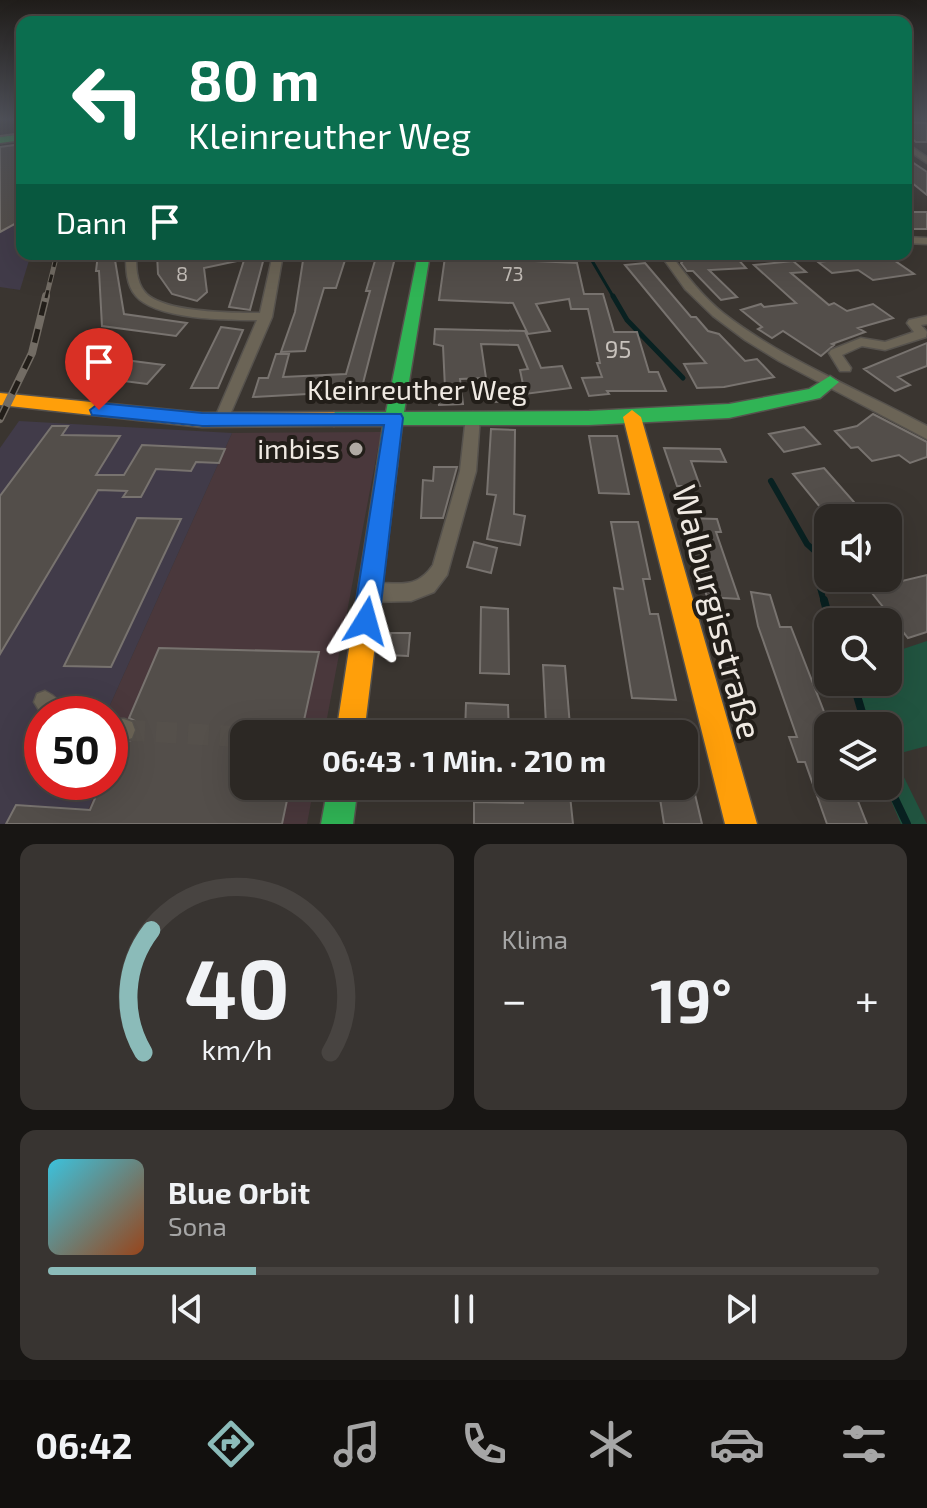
<!DOCTYPE html>
<html lang="de">
<meta charset="utf-8">
<style>
body{margin:0;font-family:"Exo 2",sans-serif;background:#383431;color:#f1f3f6;height:100vh;display:flex;flex-direction:column;font-size:30px;white-space:nowrap}
*{box-sizing:border-box;margin:0}
p{font-size:26px;color:#a6a6a6}
.icon{flex:none;width:44px;height:44px;fill:none;stroke:currentColor;stroke-width:2;stroke-linecap:round;stroke-linejoin:round}
.map{position:relative;height:824px;overflow:hidden}
.sheet{display:flex;flex-direction:column;gap:20px;padding:20px;background:#181614;flex:1}
.sheet>*{flex:none}
.banner{position:absolute;left:16px;top:16px;width:896px;height:244px;border-radius:16px;box-shadow:0 8px 32px #0002,0 0 0 2px #484441;background:#0b6e4f;color:#fff;overflow:hidden}
.tools{position:absolute;left:814px;top:504px;display:grid;gap:16px}
.tools a{display:grid;place-items:center;width:88px;height:88px;border-radius:16px;background:#2c2824;box-shadow:0 8px 32px #0002,0 0 0 2px #484441;font-size:40px}
.speed{position:absolute;left:24px;top:696px;display:flex;gap:16px;font-size:40px;font-weight:700;text-align:center}
.speed>*{display:grid;place-content:center;width:104px;height:104px;border-radius:50%;background:#2c2824;box-shadow:0 8px 32px #0002,0 0 0 2px #484441;line-height:1}
.speed .limit{border:12px solid #d22;background:#fff;color:#111}
.pin{position:absolute;display:grid;place-items:center;width:68px;height:68px;color:#fff;margin:-82px -34px;border-radius:50% 50% 50% 0;rotate:-45deg;box-shadow:0 0 8px #0007}
.pin .icon{rotate:45deg}
.me{position:absolute;width:88px;margin:-44px;rotate:8deg;stroke-linejoin:round;filter:drop-shadow(0 0 6px #0008)}
.turn{display:flex;align-items:center;gap:28px;height:168px;padding:0 40px;font-size:36px}
.turn .icon{width:104px;height:104px;stroke-width:2.5}
.turn b{display:block;font-size:56px;line-height:68px}
.then{display:flex;align-items:center;height:76px;padding:0 40px;background:#0003;gap:16px;font-size:30px}
.big{font-size:60px;font-weight:700;line-height:1.1}
.sheet .tile{flex:1;display:flex;flex-direction:column;justify-content:center;gap:12px;min-width:0;padding:0 28px;border-radius:16px;background:#383431}
.sheet .dial{align-items:center;gap:0}
.dial svg{height:208px;overflow:visible;fill:none;stroke:#484441;stroke-width:7;stroke-linecap:round;text-anchor:middle}
.dial text{fill:#f1f3f6;stroke:none}
.song{display:flex;align-items:center;gap:24px}
.cover{width:96px;height:96px;border-radius:12px;background:linear-gradient(135deg,hsl(190 70% 55%),hsl(20 70% 35%))}
.played{height:8px;border-radius:4px;background:linear-gradient(90deg,#8bbbb9 25%,#484441 25%)}
.keys{display:flex;justify-content:space-around;direction:ltr}
.heat{display:flex;justify-content:space-between;align-items:center;font-size:44px;direction:ltr}
.sheet .tiles{flex:1;display:grid;gap:20px;grid-template-columns:1fr 1fr}
.tile:last-child{grid-column:span 2}
.trip{position:absolute;left:230px;top:720px;width:468px;height:80px;border-radius:16px;background:#2c2824;box-shadow:0 8px 32px #0002,0 0 0 2px #484441;font-weight:700;line-height:80px;text-align:center}
.tabs{display:flex;height:128px;justify-content:space-around;align-items:center;background:#12100e;color:#a6a6a6}
.tabs .icon{width:56px;height:56px}
.tabs .selected{color:#8bbbb9}
.tabs b{font-size:36px;color:#f1f3f6}
.map>svg:first-child{display:block}
.commercial{fill:#4a383c}
.industrial{fill:#413b49}
.green{fill:#215440}
.lines{fill:none;stroke-linecap:round;stroke-linejoin:round}
.stream-far3{stroke:#092121;stroke-width:3}
.stream-far2{stroke:#092121;stroke-width:5}
.stream-far1{stroke:#092121;stroke-width:6}
.stream{stroke:#092121;stroke-width:8}
.building{fill:#534e4a;stroke:#78736f;stroke-width:2}
.street-tunnel{stroke:#55504b;stroke-width:21;stroke-dasharray:21 11;stroke-linecap:butt}
.street-casing{stroke:#56524d;stroke-width:3}
.fast-casing{stroke:#56524d;stroke-width:3}
.slow-casing{stroke:#56524d;stroke-width:3}
.street{fill:#6b6456;fill-rule:evenodd}
.fast{fill:#30b455;fill-rule:evenodd}
.slow{fill:#ff9f0a;fill-rule:evenodd}
.tram{stroke:#726c64;stroke-width:2}
.rail-far1-casing{stroke:#726c64;stroke-width:5}
.rail-casing{stroke:#726c64;stroke-width:8}
.rail-far1{stroke:#221e19;stroke-width:3;stroke-dasharray:8;stroke-linecap:butt}
.rail{stroke:#221e19;stroke-width:5;stroke-dasharray:14;stroke-linecap:butt}
.route{fill:#1a73e8;stroke:#114b97;stroke-width:2}
.poi-dot{fill:#b0aaa4;stroke:#221e19;stroke-width:3}
.labels{text-anchor:middle;stroke-width:8;stroke-linejoin:round;paint-order:stroke}
.far-number-label{font-size:20px;fill:#c8c2bc}
.number-label{font-size:24px;fill:#c8c2bc}
.street-label{font-size:28px;fill:#efe9e2;stroke:#221e19}
.poi-label{font-size:28px;fill:#efe9e2;stroke:#221e19;text-anchor:end}
.near-street-label{font-size:34px;fill:#efe9e2;stroke:#221e19}
</style>
<div class="map">
<svg width="927" height="824" viewBox="0 0 927 824">
<rect width="100%" height="100%" fill="#3a3530"/>
<path class="commercial" d="M 381,432 L 324,734 L 244,734 L 244,786 L 314,786 L 307,824 L 82,824 L 100,782 L 110,782 L 110,760 L 117,743 L 110,742 L 110,714 L 106,714 L 232,433 Z"/>
<path class="industrial" d="M 0,211 L 22,215 L 22,254 L 31,254 L 20,290 L 0,287 Z
M 19,421 L 232,433 L 106,714 L 42,714 L 42,782 L 100,782 L 82,824 L 0,824 L 0,448 Z"/>
<path class="green" d="M 927,641 L 927,746 L 893,755 L 927,824 L 901,824 L 885,786 L 888,786 L 888,726 L 863,726 L 850,682 L 888,682 L 888,654 Z"/>
<g class="lines">
<path class="stream-far3" d="M 591,259 L 614,298"/>
<path class="stream-far2" d="M 613,296 L 627,320 L 683,378"/>
<path class="stream-far1" d="M 771,481 L 807,544 L 828,563
M 824,602 L 817,577 L 828,570"/>
<path class="stream" d="M 824,600 L 830,622
M 853,682 L 866,726
M 888,784 L 907,824"/>
</g>
<path class="building" d="M 906,122 L 927,123 L 927,142 L 916,142 L 906,134 Z
M 22,144 L 22,220 L 0,232 L 0,147 Z
M 906,158 L 927,172 L 927,195 L 906,178 Z
M 906,212 L 927,212 L 927,229 L 906,229 Z
M 98,254 L 114,254 L 124,314 L 187,323 L 176,336 L 102,326 L 99,271 L 96,271 Z
M 157,254 L 241,254 L 242,260 L 204,268 L 207,292 L 197,301 L 172,294 L 158,274 Z
M 246,254 L 265,254 L 250,310 L 229,307 Z
M 304,254 L 347,254 L 336,288 L 324,288 L 305,351 L 281,352 L 295,312 Z
M 377,254 L 396,254 L 361,391 L 253,397 L 259,378 L 268,378 L 276,354 L 289,354 L 283,377 L 346,374 L 370,291 L 366,291 Z
M 680,254 L 692,254 L 698,259 L 736,257 L 746,268 L 709,270 L 737,297 L 721,300 L 693,271 L 687,271 L 681,263 L 684,260 Z
M 885,254 L 914,274 L 873,280 L 858,270 L 832,273 L 818,262 Z
M 445,257 L 577,263 L 584,294 L 603,294 L 614,332 L 637,332 L 649,372 L 658,372 L 666,391 L 607,391 L 609,394 L 589,396 L 582,378 L 602,377 L 597,363 L 600,363 L 588,309 L 571,309 L 569,299 L 536,304 L 550,331 L 528,334 L 513,303 L 439,300 Z
M 793,261 L 806,272 L 791,273 L 829,305 L 834,303 L 847,311 L 873,304 L 893,318 L 858,328 L 865,332 L 832,344 L 834,345 L 821,356 L 783,331 L 772,338 L 758,329 L 762,327 L 741,310 L 761,304 L 764,307 L 796,303 L 754,265 Z
M 645,263 L 691,317 L 696,317 L 708,331 L 719,334 L 745,361 L 757,359 L 774,377 L 724,387 L 697,388 L 684,364 L 706,363 L 625,265 Z
M 221,327 L 243,330 L 218,388 L 191,388 Z
M 435,329 L 525,331 L 541,368 L 562,366 L 571,388 L 525,394 L 520,370 L 528,369 L 518,345 L 481,344 L 486,378 L 460,379 L 463,404 L 439,405 L 437,388 L 445,388 L 443,346 L 434,344 Z
M 927,343 L 927,366 L 898,377 L 910,385 L 895,391 L 864,369 Z
M 105,357 L 125,360 L 164,365 L 147,384 L 108,379 L 112,374 L 92,371 Z
M 518,388 L 520,401 L 492,402 L 490,390 Z
M 873,414 L 927,442 L 927,457 L 910,463 L 899,455 L 872,461 L 858,447 L 851,448 L 835,431 L 857,426 Z
M 52,426 L 68,426 L 62,435 L 120,436 L 96,475 L 124,475 L 142,445 L 225,449 L 219,463 L 196,462 L 191,471 L 156,469 L 141,497 L 123,497 L 127,491 L 98,490 L 0,654 L 0,496 Z
M 804,427 L 820,444 L 784,452 L 769,434 Z
M 491,429 L 515,430 L 514,514 L 525,516 L 520,545 L 487,539 L 496,495 L 487,494 Z
M 589,436 L 617,436 L 629,494 L 599,493 Z
M 664,448 L 720,449 L 726,462 L 691,461 L 700,486 L 677,486 Z
M 434,467 L 457,467 L 443,518 L 421,518 L 423,480 L 433,481 Z
M 824,468 L 854,502 L 849,504 L 861,518 L 829,518 L 793,474 Z
M 137,518 L 181,519 L 111,667 L 64,666 Z
M 684,518 L 717,519 L 721,532 L 716,532 L 739,599 L 707,597 Z
M 611,522 L 638,522 L 650,579 L 643,579 L 650,614 L 658,614 L 676,700 L 632,698 L 614,588 L 623,589 Z
M 474,542 L 497,548 L 491,573 L 467,567 Z
M 927,575 L 927,632 L 908,638 L 860,578 L 894,578 L 898,582 Z
M 751,592 L 770,595 L 780,627 L 791,627 L 828,722 L 828,786 L 852,786 L 867,824 L 827,824 L 805,762 L 798,762 L 789,737 L 797,737 L 758,626 Z
M 481,607 L 508,609 L 509,674 L 480,673 Z
M 391,633 L 410,633 L 408,656 L 388,655 Z
M 159,648 L 319,652 L 301,734 L 244,734 L 244,786 L 290,786 L 282,824 L 6,824 L 16,805 L 90,810 L 102,782 L 110,782 L 110,764 L 118,744 L 135,739 L 138,729 L 135,721 L 129,718 Z
M 543,665 L 565,666 L 570,726 L 546,725 Z
M 466,703 L 508,705 L 509,734 L 465,734 Z
M 549,786 L 569,786 L 573,824 L 474,824 L 474,802 L 523,803 L 522,791 L 550,792 Z
M 658,786 L 693,786 L 702,824 L 664,824 Z"/>
<g class="lines">
<path class="street-tunnel" d="M 124,730 L 244,737"/>
<g class="street-casing">
<path id="street" d="M 906,143 L 927,157 L 927,163 L 906,149 Z
M 906,237 L 927,238 L 927,244 L 906,243 Z
M 126,254 L 136,254 C 136,266 136,281 144,291 C 160,313 233,313 260,313 L 273,254 L 283,254 L 272,317 L 226,424 L 216,424 L 214,420 L 257,320 C 228,320 157,320 136,296 C 126,285 126,268 126,254 Z
M 660,254 L 670,254 C 686,275 702,296 723,313 C 785,361 859,389 927,426 L 927,439 L 779,361 L 745,340 L 713,316 L 685,289 Z
M 927,316 L 927,324 L 921,325 L 927,332 L 926,337 L 885,350 L 862,346 L 842,355 L 851,368 L 850,371 L 840,371 L 829,353 L 831,350 L 861,338 L 885,342 L 914,332 L 907,323 L 909,320 Z
M 473,412 L 480,417 L 476,471 L 447,575 L 434,592 L 411,601 L 370,602 L 363,599 L 361,593 L 363,587 C 391,576 412,596 433,565 L 460,471 L 466,417 Z
M 45,691 C 56,696 62,703 67,714 L 42,715 L 34,702 L 37,694 Z
M 110,719 L 124,719 L 132,722 L 135,730 L 132,738 L 124,741 L 110,741 Z"/>
</g>
<g class="fast-casing">
<path id="fast" d="M 22,134 L 22,140 L 0,143 L 0,137 Z
M 418,254 L 430,254 L 404,412 L 589,411 L 729,404 L 809,389 L 830,376 L 839,382 L 820,398 L 729,418 L 589,425 L 402,425 L 397,466 L 394,472 L 387,474 L 380,472 L 377,466 L 383,426 L 334,426 L 325,419 L 334,412 L 386,412 Z
M 328,786 L 358,786 L 353,824 L 321,824 Z"/>
</g>
<g class="slow-casing">
<path id="slow" d="M 0,393 L 202,413 L 334,412 L 343,419 L 334,426 L 202,427 L 0,405 Z
M 632,410 L 641,417 L 757,824 L 725,824 L 623,417 Z
M 387,458 L 394,460 L 397,466 L 364,734 L 336,734 L 377,466 L 380,460 Z"/>
</g>
<use href="#street" class="street"/>
<use href="#fast" class="fast"/>
<use href="#slow" class="slow"/>
<path class="tram" d="M 0,136 L 22,133"/>
<g class="rail-far1-casing">
<path id="rail-far1" d="M 46,298 L 57,254"/>
</g>
<g class="rail-casing">
<path id="rail" d="M 0,419 L 32,353 L 46,296"/>
</g>
<use href="#rail-far1" class="rail-far1"/>
<use href="#rail" class="rail"/>
</g>
<linearGradient id="sky" x2="0" y2="1"><stop stop-color="#201d1a"/><stop offset="0.51" stop-color="#4f5159"/><stop offset="1" stop-color="#4f5159" stop-opacity="0"/></linearGradient>
<rect width="927" height="233" fill="url(#sky)"/>
<path class="route" d="M 99,403 L 202,413 L 401,414 L 403,418 L 379,621 L 375,630 L 366,633 L 357,630 L 353,621 L 384,425 L 202,426 L 92,415 L 90,410 Z"/>
<circle class="poi-dot" cx="356" cy="449" r="8"/>
<g class="labels">
<g class="far-number-label">
<text x="182" y="281">8</text>
<text x="513" y="281">73</text>
</g>
<g class="number-label">
<text x="618" y="358">95</text>
</g>
<g class="street-label">
<text x="417" y="400">Kleinreuther Weg</text>
</g>
<g class="poi-label">
<text x="340" y="459">imbiss</text>
</g>
<g class="near-street-label">
<text transform="translate(717 612) rotate(75)" y="12">Walburgisstraße</text>
</g>
</g>
</svg>
<div class="tools">
<a><svg class="icon" aria-label="sound" viewBox="0 0 24 24"><path d="M4 9h4l5-4v14l-5-4H4zM17 9q2 3 0 6"/></svg></a>
<a><svg class="icon" aria-label="search" viewBox="0 0 24 24"><circle cx="10" cy="10" r="6"/><path d="M15 15l6 6"/></svg></a>
<a><svg class="icon" aria-label="layers" viewBox="0 0 24 24"><path d="M12 4l9 5-9 5-9-5zM3 14l9 5 9-5"/></svg></a>
</div>
<div class="speed"><div class="limit">50</div></div>
<div class="pin" style="left:99px;top:410px;background:#d93025"><svg class="icon" aria-label="arrive" viewBox="0 0 24 24"><path d="M6 21V4h12l-3 4 3 4H6"/></svg></div>
<svg class="me" style="left:366px;top:621px" viewBox="-20 -20 40 40"><path d="M0-17L14 15 0 8-14 15z" fill="#1a73e8" stroke="#fff" stroke-width="4"/></svg>
<div class="trip">06:43 · 1 Min. · 210 m</div>
<div class="banner">
<div class="turn"><svg class="icon" aria-label="left" viewBox="0 0 24 24"><path d="M17 20v-9H6M10 6l-5 5 5 5"/></svg><div><b>80 m</b>Kleinreuther Weg</div></div>
<div class="then">Dann<svg class="icon" aria-label="arrive" viewBox="0 0 24 24"><path d="M6 21V4h12l-3 4 3 4H6"/></svg></div>
</div>
</div>
<section class="sheet">
<div class="tiles">
<div class="tile dial"><svg viewBox="0 0 100 80">
<path d="M14 69A42 42 0 1 1 86 69"/>
<path d="M14 69A42 42 0 0 1 17 22" stroke="#8bbbb9"/>
<text x="50" y="56" font-size="32" font-weight="700">40</text>
<text x="50" y="72" font-size="11">km/h</text>
</svg></div>
<div class="tile"><p>Klima</p>
<div class="heat"><a>−</a><b class="big">19°</b><a>+</a></div>
</div>
<div class="tile">
<div class="song"><i class="cover"></i><div><b>Blue Orbit</b><p>Sona</p></div></div>
<div class="played"></div>
<div class="keys"><svg class="icon" aria-label="previous" viewBox="0 0 24 24"><path d="M18 5L8 12l10 7zM5 5v14"/></svg><svg class="icon" aria-label="pause" viewBox="0 0 24 24"><path d="M8 5v14M16 5v14"/></svg><svg class="icon" aria-label="next" viewBox="0 0 24 24"><path d="M6 5l10 7-10 7zM19 5v14"/></svg></div>
</div>
</div>
</section>
<nav class="tabs">
<b>06:42</b>
<svg class="icon selected" aria-label="directions" viewBox="0 0 24 24"><path d="M12 3l9 9-9 9-9-9zM9 14v-3h6M13 9l2 2-2 2"/></svg>
<svg class="icon" aria-label="music" viewBox="0 0 24 24"><path d="M9 18V5l10-2v13"/><circle cx="6" cy="18" r="3"/><circle cx="16" cy="16" r="3"/></svg>
<svg class="icon" aria-label="phone" viewBox="0 0 24 24"><path d="M5 4h4l2 5-3 2q2 4 5 5l2-3 5 2v4C11 20 4 13 5 4z"/></svg>
<svg class="icon" aria-label="climate" viewBox="0 0 24 24"><path d="M12 3v18M4 7l16 10M4 17L20 7"/></svg>
<svg class="icon" aria-label="car" viewBox="0 0 24 24"><path d="M5 17H2v-5l4-1 3-4h7l3 4 3 1v5h-3M9 17h6M6 11h13"/><circle cx="7" cy="17" r="2"/><circle cx="17" cy="17" r="2"/></svg>
<svg class="icon" aria-label="filters" viewBox="0 0 24 24"><path d="M4 7h16M4 17h16"/><circle cx="9" cy="7" r="2"/><circle cx="15" cy="17" r="2"/></svg>
</nav>
